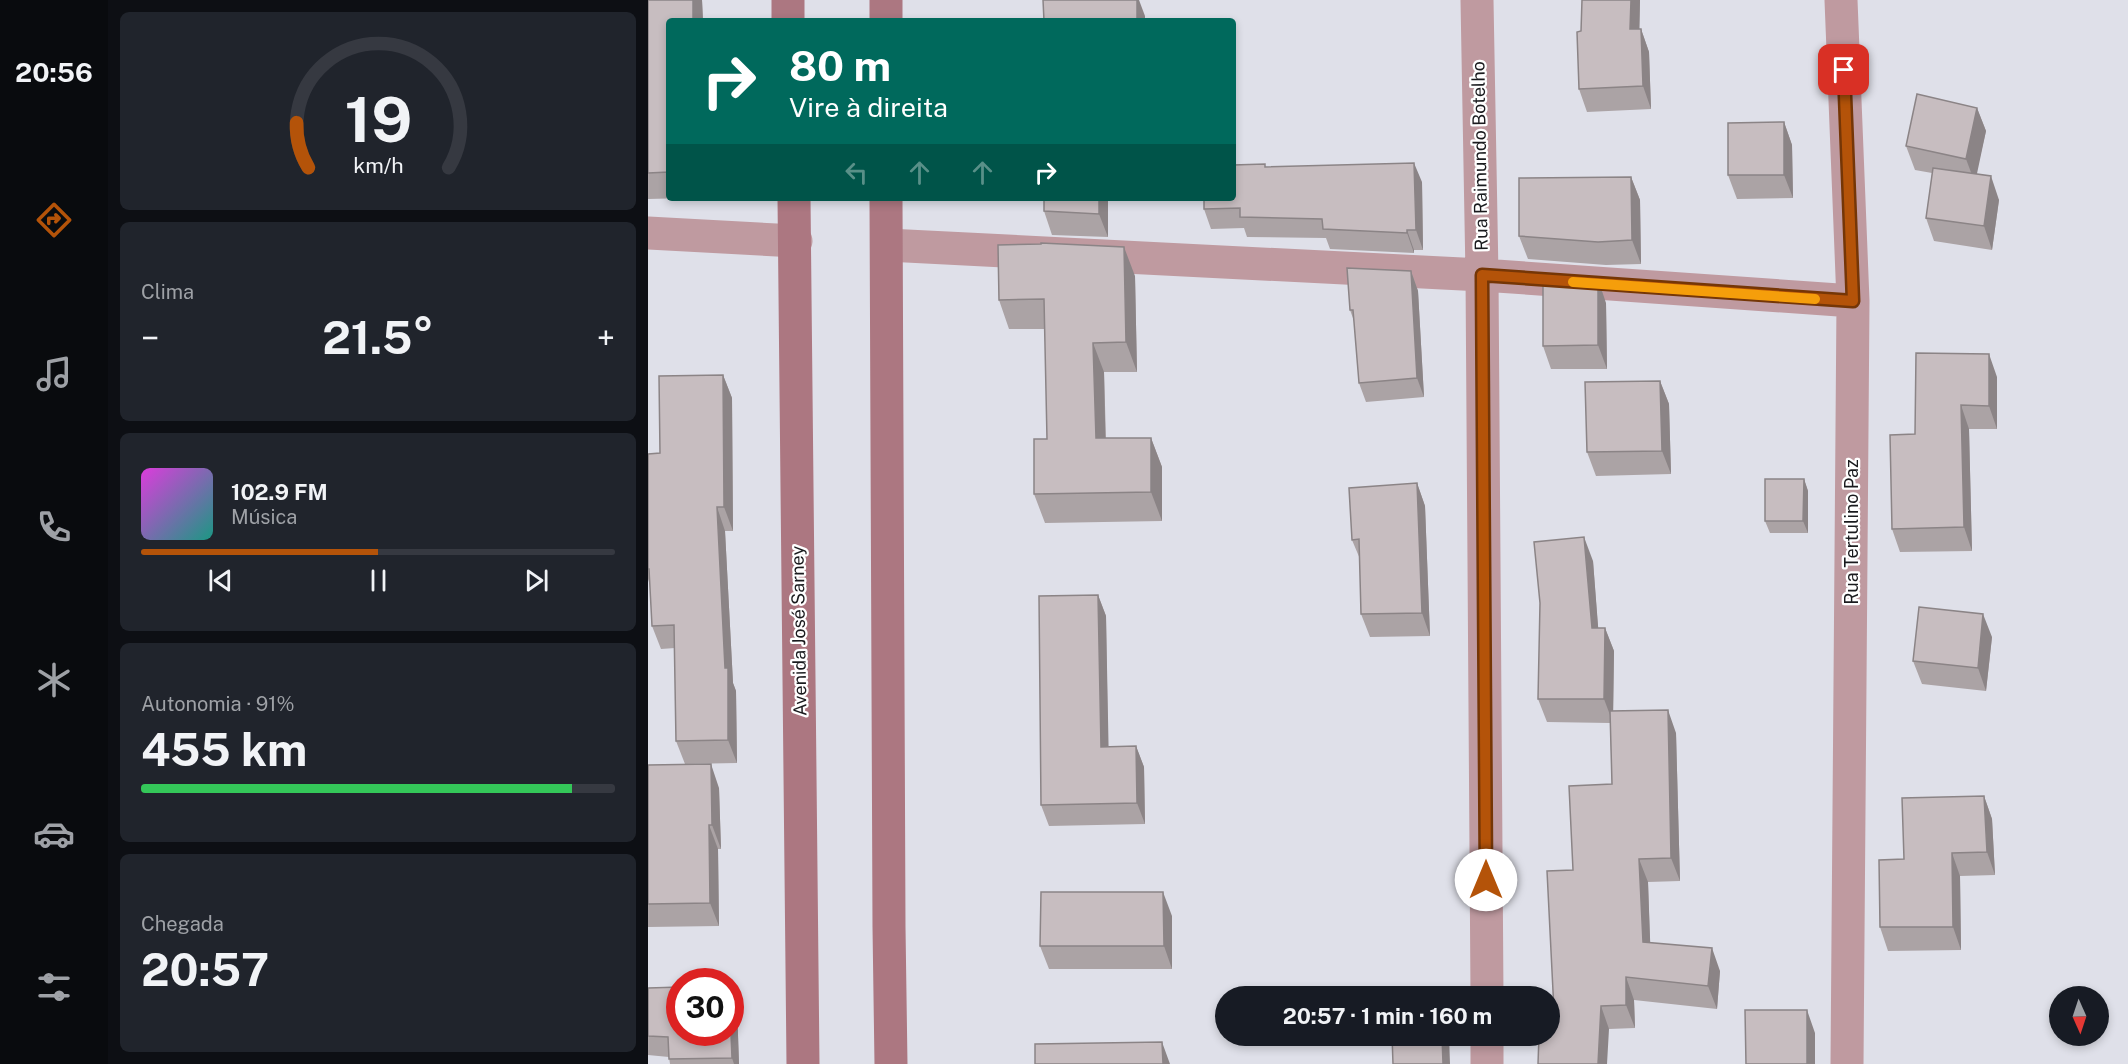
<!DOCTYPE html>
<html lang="pt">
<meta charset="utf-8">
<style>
body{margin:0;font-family:"Public Sans",sans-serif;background:#20242c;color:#f1f3f6;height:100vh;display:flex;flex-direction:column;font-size:22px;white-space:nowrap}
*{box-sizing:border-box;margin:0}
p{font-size:20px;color:#9ea1a6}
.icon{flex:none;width:33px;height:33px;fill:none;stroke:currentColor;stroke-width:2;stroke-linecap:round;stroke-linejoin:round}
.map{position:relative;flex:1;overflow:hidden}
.drawer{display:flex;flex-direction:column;gap:12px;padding:12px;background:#0d0f14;width:540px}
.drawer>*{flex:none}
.banner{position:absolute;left:18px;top:18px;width:570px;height:183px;border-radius:6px;box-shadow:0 3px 9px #0003;background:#00695c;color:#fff;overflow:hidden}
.needle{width:39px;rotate:177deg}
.fabs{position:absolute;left:1401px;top:986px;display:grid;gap:12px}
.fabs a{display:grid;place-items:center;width:60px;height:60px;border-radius:50%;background:#171b24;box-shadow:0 3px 9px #0003;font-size:30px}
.speed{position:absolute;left:18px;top:968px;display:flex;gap:12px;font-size:30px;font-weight:700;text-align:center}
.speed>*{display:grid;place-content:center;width:78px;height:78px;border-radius:50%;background:#171b24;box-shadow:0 3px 9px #0003;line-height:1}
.speed .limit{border:9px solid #d22;background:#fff;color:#111}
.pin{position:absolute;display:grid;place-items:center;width:51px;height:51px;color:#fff;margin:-26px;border-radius:12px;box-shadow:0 3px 9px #0006}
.me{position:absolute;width:66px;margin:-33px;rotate:0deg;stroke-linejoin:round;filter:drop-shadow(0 0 4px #0008)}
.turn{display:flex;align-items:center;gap:21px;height:126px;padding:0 24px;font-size:27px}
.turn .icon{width:78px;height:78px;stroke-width:2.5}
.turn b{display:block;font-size:42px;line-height:51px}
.lanes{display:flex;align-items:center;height:57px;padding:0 24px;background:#0003;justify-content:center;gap:30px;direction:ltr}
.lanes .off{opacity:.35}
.big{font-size:45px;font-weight:700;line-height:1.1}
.drawer .widget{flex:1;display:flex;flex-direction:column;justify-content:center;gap:9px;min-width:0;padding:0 21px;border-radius:9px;background:#20242c}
.drawer .dial{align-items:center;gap:0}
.dial svg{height:156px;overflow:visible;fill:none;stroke:#363941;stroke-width:7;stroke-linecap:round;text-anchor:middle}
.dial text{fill:#f1f3f6;stroke:none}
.song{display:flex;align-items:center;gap:18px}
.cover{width:72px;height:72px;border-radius:9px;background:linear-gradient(135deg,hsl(300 70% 55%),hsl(170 70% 35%))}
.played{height:6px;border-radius:3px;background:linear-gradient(90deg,#b45309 50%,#363941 50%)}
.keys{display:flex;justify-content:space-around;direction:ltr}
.heat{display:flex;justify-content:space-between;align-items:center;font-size:33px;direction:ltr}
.charge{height:9px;border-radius:4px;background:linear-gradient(90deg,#34c759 91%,#363941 0)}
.trip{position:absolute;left:567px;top:986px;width:345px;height:60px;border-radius:30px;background:#171b24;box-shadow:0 3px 9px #0003;font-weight:700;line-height:60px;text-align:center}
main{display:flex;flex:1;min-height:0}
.dock{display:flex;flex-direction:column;width:108px;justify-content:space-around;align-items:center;background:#090b0e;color:#9ea1a6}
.dock .icon{width:42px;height:42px}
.dock .on{color:#b45309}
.dock b{font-size:27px;color:#f1f3f6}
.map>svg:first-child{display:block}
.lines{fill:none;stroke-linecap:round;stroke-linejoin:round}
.street{stroke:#bf9aa0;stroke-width:33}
.secondary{stroke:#ac7781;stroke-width:33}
.wall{fill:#aba3a5}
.shaded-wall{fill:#8b8486}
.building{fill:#c7bdc0;stroke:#8b8486;stroke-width:1.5}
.route-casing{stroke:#753606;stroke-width:15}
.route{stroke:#b45309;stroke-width:10}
.slow{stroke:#f59e0b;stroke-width:10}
.labels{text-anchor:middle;stroke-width:4.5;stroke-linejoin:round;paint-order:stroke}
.street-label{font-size:18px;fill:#191a1d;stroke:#fff}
</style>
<main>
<nav class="dock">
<b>20:56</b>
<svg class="icon on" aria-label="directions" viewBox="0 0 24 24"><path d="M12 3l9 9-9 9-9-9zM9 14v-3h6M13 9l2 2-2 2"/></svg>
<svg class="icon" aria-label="music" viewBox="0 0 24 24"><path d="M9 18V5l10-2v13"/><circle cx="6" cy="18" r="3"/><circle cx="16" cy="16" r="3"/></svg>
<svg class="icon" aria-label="phone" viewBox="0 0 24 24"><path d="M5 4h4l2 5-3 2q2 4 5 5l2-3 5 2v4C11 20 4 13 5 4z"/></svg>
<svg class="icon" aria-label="climate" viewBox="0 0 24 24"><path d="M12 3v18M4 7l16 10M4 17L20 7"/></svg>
<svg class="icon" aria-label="car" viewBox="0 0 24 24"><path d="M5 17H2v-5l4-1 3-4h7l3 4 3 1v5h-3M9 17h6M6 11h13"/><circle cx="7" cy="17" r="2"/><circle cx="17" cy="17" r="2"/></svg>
<svg class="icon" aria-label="filters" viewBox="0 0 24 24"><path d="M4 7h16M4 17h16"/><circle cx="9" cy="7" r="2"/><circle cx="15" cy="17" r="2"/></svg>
</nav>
<section class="drawer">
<div class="widget dial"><svg viewBox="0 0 100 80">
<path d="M14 69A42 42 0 1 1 86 69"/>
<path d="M14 69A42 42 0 0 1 8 46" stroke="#b45309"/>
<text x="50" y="56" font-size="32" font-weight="700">19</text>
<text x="50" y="72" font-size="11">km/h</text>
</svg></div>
<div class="widget"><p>Clima</p>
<div class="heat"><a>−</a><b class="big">21.5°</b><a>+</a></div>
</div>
<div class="widget">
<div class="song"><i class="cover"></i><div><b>102.9 FM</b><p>Música</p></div></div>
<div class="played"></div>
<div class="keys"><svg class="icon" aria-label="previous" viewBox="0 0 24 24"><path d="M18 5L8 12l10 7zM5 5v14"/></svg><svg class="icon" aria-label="pause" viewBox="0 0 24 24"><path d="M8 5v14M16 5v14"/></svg><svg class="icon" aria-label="next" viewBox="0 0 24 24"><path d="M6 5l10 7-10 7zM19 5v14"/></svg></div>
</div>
<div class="widget"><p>Autonomia · 91%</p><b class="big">455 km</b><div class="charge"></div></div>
<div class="widget"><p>Chegada</p><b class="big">20:57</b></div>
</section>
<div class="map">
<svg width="1480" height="1064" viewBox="0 0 1480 1064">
<rect width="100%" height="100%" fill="#dfe0e9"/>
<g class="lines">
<path class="street" d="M 829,0 L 834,275 L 839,996
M 1193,0 L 1205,301 L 1199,1064
M 0,233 L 148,241
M 239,245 L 834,275 L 1205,301
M 839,1035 L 839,1064"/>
<path class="secondary" d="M 140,0 L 140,21
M 238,0 L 238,21
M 146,198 L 155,1064
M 238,198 L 241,927 L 243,1064"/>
</g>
<path class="wall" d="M 0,0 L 54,0 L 55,21 L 21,21 L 21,198 L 40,198 L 0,199 Z
M 934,0 L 992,0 L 991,29 L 993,29 L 1001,52 L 1003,109 L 939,112 L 931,89 Z
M 1329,108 L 1338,131 L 1328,174 L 1351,200 L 1344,250 L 1286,241 L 1278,218 L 1284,173 L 1267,170 L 1258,146 Z
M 1136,122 L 1144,145 L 1145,198 L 1089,199 L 1080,175 Z
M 618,167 L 774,182 L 775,250 L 766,250 L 766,253 L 682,249 L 678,238 L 599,237 L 596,228 L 563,229 L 556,209 Z
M 983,177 L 992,200 L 993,264 L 958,265 L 880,259 L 871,236 Z
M 460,198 L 460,237 L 404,235 L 396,211 Z
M 763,271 L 770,291 L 776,397 L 718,402 L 711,383 L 706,321 L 702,310 Z
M 487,276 L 489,372 L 456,372 L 458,438 L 503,438 L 514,467 L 514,521 L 397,523 L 386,494 L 399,439 L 397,329 L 361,329 L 351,300 Z
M 958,303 L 959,369 L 903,369 L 895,346 Z
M 75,375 L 84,398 L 85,531 L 77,531 L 85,683 L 88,691 L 89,763 L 37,764 L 28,741 L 27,648 L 13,649 L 4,626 L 2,585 L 0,579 L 0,454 L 12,453 Z
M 1349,377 L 1349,429 L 1321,429 L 1324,551 L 1252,552 L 1244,529 L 1267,434 Z
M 1012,381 L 1021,404 L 1023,474 L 948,476 L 939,452 Z
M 1156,479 L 1160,491 L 1160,533 L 1122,533 L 1117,521 Z
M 769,483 L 777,506 L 782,636 L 722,637 L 713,614 L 712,559 L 704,540 Z
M 945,561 L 950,628 L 957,628 L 966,651 L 965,711 L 1028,733 L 1032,881 L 1000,882 L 1002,943 L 1072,971 L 1069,1009 L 986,1000 L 987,1028 L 961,1029 L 906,1011 L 925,870 L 964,784 L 962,723 L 899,722 L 890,699 Z
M 450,595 L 458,616 L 460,747 L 488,746 L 496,767 L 497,824 L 401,826 L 393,805 Z
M 1344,637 L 1338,691 L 1274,684 L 1265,661 Z
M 0,765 L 71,788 L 73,849 L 70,849 L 71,926 L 0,927 Z
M 1336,796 L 1344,819 L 1347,875 L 1312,876 L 1313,950 L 1240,951 L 1232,927 L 1256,859 Z
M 524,916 L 524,969 L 401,969 L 392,946 Z
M 0,988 L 82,1032 L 82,988 L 89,1006 L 91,1064 L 22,1064 L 21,1057 L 0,1055 Z"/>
<path class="shaded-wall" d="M 45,0 L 54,0 L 55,21 L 45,21 Z
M 489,0 L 491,0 L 497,16 L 497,21 L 489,21 Z
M 983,0 L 992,0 L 991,53 L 982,29 Z
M 993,29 L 1001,52 L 1003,109 L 995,86 Z
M 1329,108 L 1338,131 L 1327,183 L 1318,159 Z
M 1136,122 L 1144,145 L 1145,198 L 1136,175 Z
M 766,163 L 774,182 L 775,250 L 768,230 Z
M 1343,176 L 1351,200 L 1344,250 L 1336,226 Z
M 983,177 L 992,200 L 993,264 L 984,240 Z
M 451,198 L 460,198 L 460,237 L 451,214 Z
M 759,230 L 766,250 L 766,253 L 759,233 Z
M 476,247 L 487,276 L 489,372 L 478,342 Z
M 763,271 L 770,291 L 776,397 L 769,378 Z
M 950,279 L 958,303 L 959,369 L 950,345 Z
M 445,343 L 456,372 L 458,468 L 448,438 Z
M 1341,354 L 1349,377 L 1349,429 L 1341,406 Z
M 75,375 L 84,398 L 85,531 L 76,507 Z
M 1012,381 L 1021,404 L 1023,474 L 1014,451 Z
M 1313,405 L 1321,429 L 1324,551 L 1316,527 Z
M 503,438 L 514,467 L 514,521 L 503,492 Z
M 1156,479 L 1160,491 L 1160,533 L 1155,521 Z
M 769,483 L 777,506 L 782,636 L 774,613 Z
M 69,507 L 77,531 L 85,683 L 88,691 L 89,763 L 80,740 Z
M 936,537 L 945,561 L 952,651 L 944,628 Z
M 450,595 L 458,616 L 461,768 L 453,747 Z
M 1335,614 L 1344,637 L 1338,691 L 1330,668 Z
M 957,628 L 966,651 L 965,723 L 956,699 Z
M 1020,710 L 1028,733 L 1032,881 L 1023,858 Z
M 488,746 L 496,767 L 497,824 L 489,803 Z
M 63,764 L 71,788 L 73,849 L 64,825 Z
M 1336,796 L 1344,819 L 1347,875 L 1339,852 Z
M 61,825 L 70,849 L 71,926 L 62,903 Z
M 1304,853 L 1312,876 L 1313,950 L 1305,927 Z
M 991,859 L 1000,882 L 1003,965 L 995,942 Z
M 515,892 L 524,916 L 524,969 L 516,946 Z
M 1064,948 L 1072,971 L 1069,1009 L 1060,986 Z
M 978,977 L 986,1000 L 987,1028 L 978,1005 Z
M 82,988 L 89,1006 L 91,1064 L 86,1064 L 84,1058 Z
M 953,1006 L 961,1029 L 959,1064 L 950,1064 Z
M 1159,1010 L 1167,1033 L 1167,1064 L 1159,1064 Z
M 794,1035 L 801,1035 L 802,1064 L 795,1064 Z
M 514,1042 L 522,1064 L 515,1064 Z"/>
<path class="building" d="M 0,0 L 45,0 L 45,21 L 21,21 L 21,172 L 0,173 Z
M 395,0 L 489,0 L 489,21 L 396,21 Z
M 934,0 L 983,0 L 982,29 L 993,29 L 995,86 L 931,89 L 929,32 L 933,31 Z
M 1269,94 L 1329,108 L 1318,159 L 1258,146 Z
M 1136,122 L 1136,175 L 1080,175 L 1080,123 Z
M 766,163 L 768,230 L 759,230 L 759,233 L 675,229 L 674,219 L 592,217 L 592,208 L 556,209 L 556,198 L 585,198 L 585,165 L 617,164 L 617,167 Z
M 1285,168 L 1343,176 L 1336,226 L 1278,218 Z
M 983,177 L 984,240 L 950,242 L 871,236 L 871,178 Z
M 396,198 L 451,198 L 451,214 L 396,211 Z
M 393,243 L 476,247 L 478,342 L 445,343 L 448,438 L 503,438 L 503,492 L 386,494 L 386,439 L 399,439 L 396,299 L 351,300 L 350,245 L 393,244 Z
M 699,268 L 763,271 L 769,378 L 711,383 L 705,310 L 702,310 Z
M 895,275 L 950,279 L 950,345 L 895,346 Z
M 1268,353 L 1341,354 L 1341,406 L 1313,405 L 1316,527 L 1244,529 L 1242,435 L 1267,434 Z
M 75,375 L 76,507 L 69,507 L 77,668 L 80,668 L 80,740 L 28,741 L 26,625 L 4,626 L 1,569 L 0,569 L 0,454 L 12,453 L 11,376 Z
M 1012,381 L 1014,451 L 939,452 L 937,382 Z
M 1117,479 L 1156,479 L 1155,521 L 1117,521 Z
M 769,483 L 774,613 L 713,614 L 711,539 L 704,540 L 701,488 Z
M 936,537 L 944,628 L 957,628 L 956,699 L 890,699 L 892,603 L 886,542 Z
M 450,595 L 453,747 L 488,746 L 489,803 L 393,805 L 391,596 Z
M 1271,607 L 1335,614 L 1330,668 L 1265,661 Z
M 1020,710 L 1023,858 L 991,859 L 995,942 L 1064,948 L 1060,986 L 978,977 L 978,1005 L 953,1006 L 950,1064 L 890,1064 L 891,1035 L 902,1035 L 902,1010 L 906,1011 L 899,871 L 925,870 L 921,786 L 964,784 L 962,711 Z
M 63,764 L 64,825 L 61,825 L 62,903 L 0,904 L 0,765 Z
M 1336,796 L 1339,852 L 1304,853 L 1305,927 L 1232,927 L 1231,860 L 1256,859 L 1254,798 Z
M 393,892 L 515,892 L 516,946 L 392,946 Z
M 32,987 L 32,1032 L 82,1032 L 82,1008 L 84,1058 L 21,1059 L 20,1037 L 0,1036 L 0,988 Z
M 792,993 L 792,996 L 743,996 L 743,995 Z
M 1097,1010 L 1159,1010 L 1159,1064 L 1098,1064 Z
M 744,1035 L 794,1035 L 795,1064 L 745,1064 Z
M 514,1042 L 515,1064 L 387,1064 L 387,1044 Z"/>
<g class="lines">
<g class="route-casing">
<path id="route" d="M 838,880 L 834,275 L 1205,301 L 1196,70"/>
</g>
<use href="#route" class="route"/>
<path class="slow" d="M 925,282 L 1167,299"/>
</g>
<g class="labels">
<g class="street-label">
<text transform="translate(832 156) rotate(-91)" y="6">Rua Raimundo Botelho</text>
<text transform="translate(1204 532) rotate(-90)" y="6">Rua Tertulino Paz</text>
<text transform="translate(151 631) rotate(-91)" y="6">Avenida José Sarney</text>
</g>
</g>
</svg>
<div class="fabs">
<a><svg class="needle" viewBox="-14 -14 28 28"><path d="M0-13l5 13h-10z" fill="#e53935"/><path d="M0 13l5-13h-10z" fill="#9ea1a6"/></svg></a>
</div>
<div class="speed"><div class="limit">30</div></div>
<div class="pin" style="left:1196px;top:70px;background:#d93025"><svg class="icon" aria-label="arrive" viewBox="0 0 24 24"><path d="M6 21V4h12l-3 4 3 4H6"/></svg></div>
<svg class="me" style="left:838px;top:880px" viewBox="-20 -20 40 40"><circle r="19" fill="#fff"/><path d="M0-13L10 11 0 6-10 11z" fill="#b45309"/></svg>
<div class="trip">20:57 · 1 min · 160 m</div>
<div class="banner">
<div class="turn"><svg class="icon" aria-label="right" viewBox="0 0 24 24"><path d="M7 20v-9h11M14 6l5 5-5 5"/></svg><div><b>80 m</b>Vire à direita</div></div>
<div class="lanes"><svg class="icon off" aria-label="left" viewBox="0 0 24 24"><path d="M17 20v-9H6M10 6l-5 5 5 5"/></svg><svg class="icon off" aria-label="ahead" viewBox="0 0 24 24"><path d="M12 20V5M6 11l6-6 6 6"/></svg><svg class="icon off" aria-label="ahead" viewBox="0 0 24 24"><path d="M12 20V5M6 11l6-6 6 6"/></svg><svg class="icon" aria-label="right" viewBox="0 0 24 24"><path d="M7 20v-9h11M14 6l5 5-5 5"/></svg></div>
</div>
</div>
</main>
